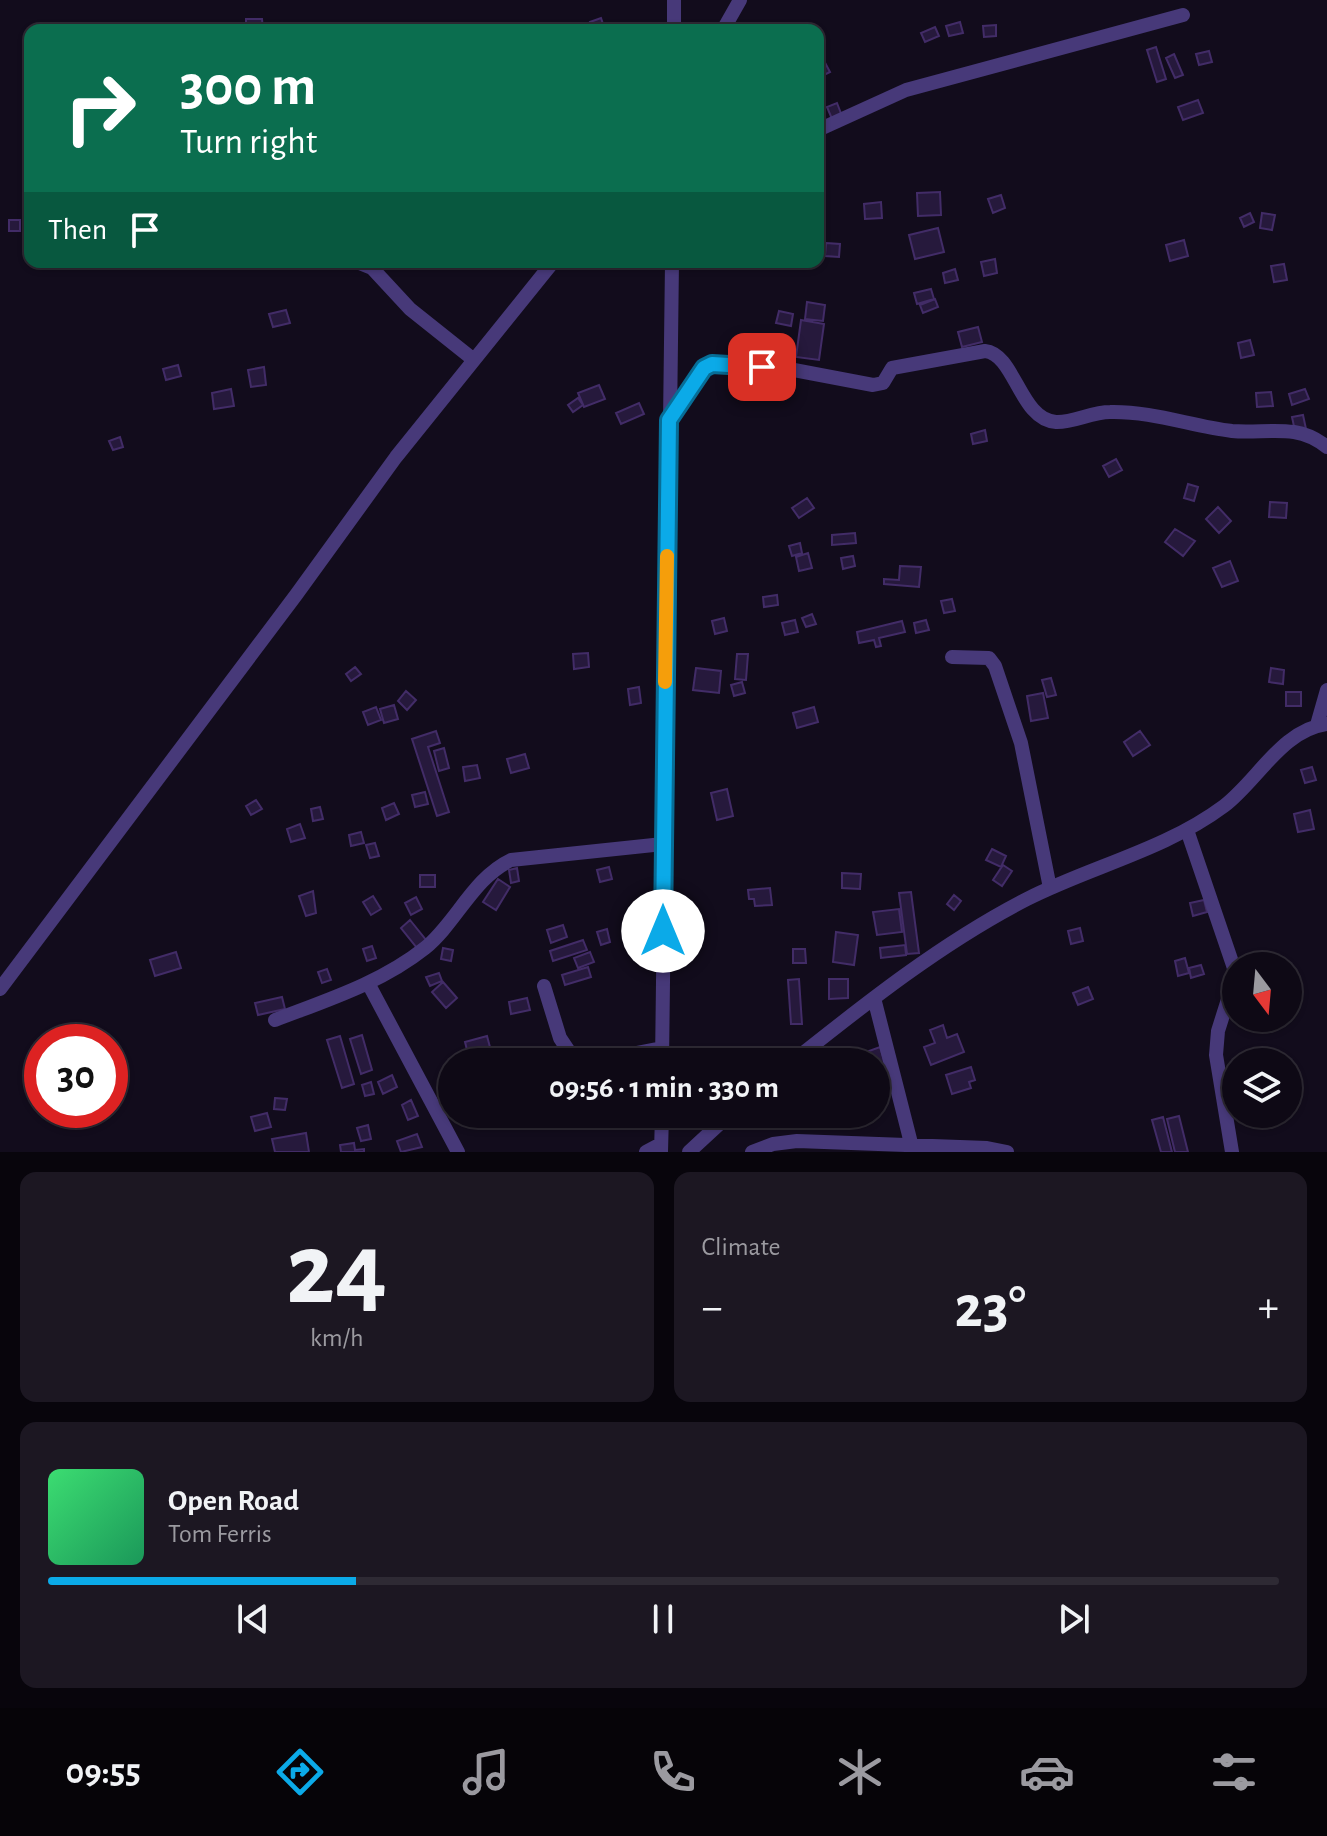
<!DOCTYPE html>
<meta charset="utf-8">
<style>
body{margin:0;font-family:"Alegreya Sans",sans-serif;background:#1c1722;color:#f1f3f6;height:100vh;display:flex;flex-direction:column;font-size:30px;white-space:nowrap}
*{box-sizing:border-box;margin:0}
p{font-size:26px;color:#9b9aa0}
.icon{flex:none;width:44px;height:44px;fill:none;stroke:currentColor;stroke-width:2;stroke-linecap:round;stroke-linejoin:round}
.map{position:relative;height:1152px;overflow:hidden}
.sheet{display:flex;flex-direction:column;gap:20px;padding:20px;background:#08050c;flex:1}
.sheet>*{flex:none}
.top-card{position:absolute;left:24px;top:24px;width:800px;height:244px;border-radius:16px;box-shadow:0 2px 6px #0004,0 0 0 2px #2e2a34;background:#0b6e4f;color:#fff;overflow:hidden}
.needle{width:52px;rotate:164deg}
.controls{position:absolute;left:1222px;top:952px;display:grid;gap:16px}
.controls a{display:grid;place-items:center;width:80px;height:80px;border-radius:50%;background:#0e0915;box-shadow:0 2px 6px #0004,0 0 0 2px #2e2a34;font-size:40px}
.speed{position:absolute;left:24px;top:1024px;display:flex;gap:16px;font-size:40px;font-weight:700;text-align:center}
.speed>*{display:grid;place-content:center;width:104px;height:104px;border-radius:50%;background:#0e0915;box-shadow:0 2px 6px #0004,0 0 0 2px #2e2a34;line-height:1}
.speed .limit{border:12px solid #d22;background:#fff;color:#111}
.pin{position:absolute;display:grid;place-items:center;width:68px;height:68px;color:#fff;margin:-34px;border-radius:16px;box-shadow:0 4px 12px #0006}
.me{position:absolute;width:88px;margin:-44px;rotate:0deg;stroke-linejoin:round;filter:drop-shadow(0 0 6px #0008)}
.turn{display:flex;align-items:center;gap:28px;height:168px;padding:0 24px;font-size:36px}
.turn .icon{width:104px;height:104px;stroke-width:2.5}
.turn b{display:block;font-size:56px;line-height:68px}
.then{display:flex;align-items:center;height:76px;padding:0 24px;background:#0003;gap:16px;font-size:30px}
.big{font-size:60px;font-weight:700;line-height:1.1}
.sheet .widget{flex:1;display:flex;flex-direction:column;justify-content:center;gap:12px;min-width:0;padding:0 28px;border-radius:16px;background:#1c1722}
.sheet .dial{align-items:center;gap:0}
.dial b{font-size:104px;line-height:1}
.song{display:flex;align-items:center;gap:24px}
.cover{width:96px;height:96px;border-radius:12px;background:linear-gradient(135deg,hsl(140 70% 55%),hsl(150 70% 35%))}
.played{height:8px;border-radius:4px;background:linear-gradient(90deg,#0baae8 25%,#2e2a34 25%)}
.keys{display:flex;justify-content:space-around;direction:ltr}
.heat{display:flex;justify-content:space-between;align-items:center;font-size:44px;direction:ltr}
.sheet .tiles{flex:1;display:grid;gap:20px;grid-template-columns:1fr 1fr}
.widget:last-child{grid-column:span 2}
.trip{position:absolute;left:438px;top:1048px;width:452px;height:80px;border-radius:40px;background:#0e0915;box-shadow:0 2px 6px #0004,0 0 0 2px #2e2a34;font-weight:700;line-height:80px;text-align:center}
.tabs{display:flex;height:128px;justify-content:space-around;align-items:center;background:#060408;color:#9b9aa0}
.tabs .icon{width:56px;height:56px}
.tabs .current{color:#0baae8}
.tabs b{font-size:36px;color:#f1f3f6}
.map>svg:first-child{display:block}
.building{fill:#26193c;stroke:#422c67;stroke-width:2}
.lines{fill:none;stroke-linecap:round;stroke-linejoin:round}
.street{stroke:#473979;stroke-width:14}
.route-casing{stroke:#076e97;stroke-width:20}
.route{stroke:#0baae8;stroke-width:14}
.slow{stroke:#f59e0b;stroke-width:14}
</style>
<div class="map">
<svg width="1327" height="1152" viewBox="0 0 1327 1152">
<rect width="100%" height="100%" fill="#120c1c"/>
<path class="building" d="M 601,18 L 605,30 L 592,30 L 590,22 Z
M 246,19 L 262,19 L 263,30 L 246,30 Z
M 960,22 L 963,33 L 949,36 L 946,26 Z
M 996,25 L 996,36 L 984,37 L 983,26 Z
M 935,27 L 939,36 L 925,42 L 921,33 Z
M 1156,47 L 1166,79 L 1157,82 L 1147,50 Z
M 1209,51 L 1212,62 L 1199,65 L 1196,54 Z
M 1174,54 L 1183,75 L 1175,78 L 1166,58 Z
M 822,57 L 830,72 L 818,78 L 818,59 Z
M 1198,100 L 1203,113 L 1183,120 L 1178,107 Z
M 837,103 L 842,116 L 832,119 L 827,107 Z
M 940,192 L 941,215 L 918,216 L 917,193 Z
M 1001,195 L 1005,208 L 993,213 L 988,199 Z
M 881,202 L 882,218 L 865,219 L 864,204 Z
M 1250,213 L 1254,222 L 1244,227 L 1240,218 Z
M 1262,213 L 1275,215 L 1272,230 L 1260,228 Z
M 9,220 L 20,220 L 20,231 L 9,231 Z
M 938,228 L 944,252 L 915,259 L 909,235 Z
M 1184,240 L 1188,256 L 1170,261 L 1166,245 Z
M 826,243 L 840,244 L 839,257 L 825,256 Z
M 995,259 L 997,273 L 984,276 L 981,262 Z
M 1284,264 L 1287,280 L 1274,282 L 1271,266 Z
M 955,269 L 958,280 L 945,283 L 943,273 Z
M 931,289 L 934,299 L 917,304 L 914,293 Z
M 935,299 L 938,307 L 923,313 L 920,305 Z
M 807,302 L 825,305 L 823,321 L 805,319 Z
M 286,310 L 290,323 L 273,327 L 269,314 Z
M 779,311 L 793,314 L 791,326 L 776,323 Z
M 801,320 L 824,324 L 819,360 L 796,357 Z
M 978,327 L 982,342 L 962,347 L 958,332 Z
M 1250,340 L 1254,355 L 1241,358 L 1238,343 Z
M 178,365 L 181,376 L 166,380 L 163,369 Z
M 264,367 L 266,385 L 251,387 L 248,370 Z
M 741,368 L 772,370 L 771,387 L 740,389 Z
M 775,371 L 788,372 L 786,388 L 773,387 Z
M 599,385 L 605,399 L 584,407 L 578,393 Z
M 231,389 L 234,406 L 214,409 L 212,393 Z
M 1305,389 L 1309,399 L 1292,405 L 1289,394 Z
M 1271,392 L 1273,406 L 1257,407 L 1256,393 Z
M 578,398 L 583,405 L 573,412 L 568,405 Z
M 639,403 L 644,414 L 621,424 L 616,413 Z
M 1303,415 L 1306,429 L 1295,431 L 1292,417 Z
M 985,430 L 987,441 L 973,444 L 971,434 Z
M 120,437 L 123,447 L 113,450 L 109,441 Z
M 1116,459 L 1122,470 L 1109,477 L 1103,466 Z
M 1188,484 L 1198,487 L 1194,501 L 1184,498 Z
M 807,498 L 814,508 L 799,518 L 792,508 Z
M 1270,502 L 1287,503 L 1286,518 L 1269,517 Z
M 1218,507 L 1231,521 L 1219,533 L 1206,519 Z
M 1175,529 L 1195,541 L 1183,556 L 1165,542 Z
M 855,533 L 856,543 L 832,545 L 832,535 Z
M 800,543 L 802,553 L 792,556 L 789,546 Z
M 808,553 L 812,568 L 799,571 L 796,557 Z
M 853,556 L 855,566 L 843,569 L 841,558 Z
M 1230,561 L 1238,581 L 1222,587 L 1213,568 Z
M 900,566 L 921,567 L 919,587 L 884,584 L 884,579 L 899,580 Z
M 777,595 L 778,605 L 764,607 L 763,597 Z
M 952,599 L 955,611 L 944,613 L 941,601 Z
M 812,614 L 816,624 L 806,627 L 802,618 Z
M 724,618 L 727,631 L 715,634 L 712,621 Z
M 795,620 L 798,632 L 785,635 L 782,623 Z
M 926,620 L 929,630 L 916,633 L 914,623 Z
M 902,621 L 905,632 L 879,638 L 881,646 L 876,647 L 874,640 L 859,643 L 857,632 Z
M 588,653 L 589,667 L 574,669 L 573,654 Z
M 737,654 L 748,654 L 746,680 L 735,679 Z
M 355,667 L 361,674 L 351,681 L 346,674 Z
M 696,668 L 721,671 L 719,693 L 693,690 Z
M 1271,668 L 1284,670 L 1283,684 L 1269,682 Z
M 1051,678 L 1056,695 L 1047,697 L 1042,680 Z
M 742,682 L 745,693 L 734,696 L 731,685 Z
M 639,687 L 641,703 L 630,705 L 628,689 Z
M 406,691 L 416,700 L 407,710 L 398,701 Z
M 1286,692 L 1301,692 L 1301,706 L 1286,706 Z
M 1043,693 L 1048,718 L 1031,721 L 1027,696 Z
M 394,705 L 398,719 L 384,723 L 380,709 Z
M 376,707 L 381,720 L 368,725 L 363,712 Z
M 814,707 L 818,722 L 797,728 L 793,713 Z
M 436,731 L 440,743 L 428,747 L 449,812 L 437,816 L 412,739 Z
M 1140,731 L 1150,745 L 1133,756 L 1124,742 Z
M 444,748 L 449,768 L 439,771 L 434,751 Z
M 525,754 L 529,768 L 511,773 L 507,759 Z
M 477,765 L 480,778 L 465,781 L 463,767 Z
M 1312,767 L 1316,780 L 1305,783 L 1301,770 Z
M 727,789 L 733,816 L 717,820 L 711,793 Z
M 425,792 L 428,804 L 415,807 L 412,795 Z
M 256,800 L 262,809 L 251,815 L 246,806 Z
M 394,803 L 399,814 L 386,820 L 382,808 Z
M 320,807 L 323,819 L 313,821 L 311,809 Z
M 1310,810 L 1314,829 L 1298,832 L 1294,814 Z
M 300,824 L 305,838 L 291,842 L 287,829 Z
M 361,832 L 364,843 L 351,846 L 349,835 Z
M 375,843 L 379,856 L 370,858 L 366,845 Z
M 992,849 L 1006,856 L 1001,867 L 986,860 Z
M 1003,865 L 1012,871 L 1002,886 L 993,880 Z
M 609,867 L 612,879 L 600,882 L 597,870 Z
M 517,868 L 519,881 L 511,883 L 509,870 Z
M 842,873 L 861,874 L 860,889 L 842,888 Z
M 420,875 L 435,875 L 435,887 L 420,887 Z
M 498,879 L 510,887 L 496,910 L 483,902 Z
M 770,888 L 772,905 L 755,906 L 754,899 L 749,899 L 748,890 Z
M 313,891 L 316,913 L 306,916 L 299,896 Z
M 911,892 L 919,953 L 907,954 L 899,893 Z
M 954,895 L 961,901 L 954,910 L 947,904 Z
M 373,896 L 381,909 L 371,915 L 363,902 Z
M 416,897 L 422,909 L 411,915 L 405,903 Z
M 1204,900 L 1207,912 L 1193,916 L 1190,903 Z
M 899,909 L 902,932 L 877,935 L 873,912 Z
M 410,920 L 426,940 L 417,948 L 401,928 Z
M 635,920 L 648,925 L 643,935 L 631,931 Z
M 563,925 L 567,937 L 551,943 L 547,930 Z
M 1080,928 L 1083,941 L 1071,944 L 1068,931 Z
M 607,929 L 610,942 L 601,945 L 597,932 Z
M 836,932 L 858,935 L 854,965 L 833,962 Z
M 583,940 L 587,950 L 553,961 L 550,951 Z
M 905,945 L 906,955 L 881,958 L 880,948 Z
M 372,946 L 376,958 L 367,961 L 363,949 Z
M 443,948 L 453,950 L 451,961 L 441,959 Z
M 793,949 L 805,949 L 806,963 L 793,963 Z
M 176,952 L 181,968 L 155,976 L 150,960 Z
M 590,952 L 594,962 L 578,968 L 574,958 Z
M 1185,958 L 1189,973 L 1178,976 L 1175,961 Z
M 1201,965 L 1204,974 L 1191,978 L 1189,968 Z
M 588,967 L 591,977 L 565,985 L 562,975 Z
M 327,969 L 331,980 L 322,983 L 318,972 Z
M 439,973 L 442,981 L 430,986 L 426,977 Z
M 799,979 L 802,1024 L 791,1024 L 788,980 Z
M 829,979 L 848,979 L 848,998 L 829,999 Z
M 443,982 L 457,998 L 446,1008 L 432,992 Z
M 1088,987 L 1093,999 L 1078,1005 L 1073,993 Z
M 282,997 L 285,1009 L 258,1015 L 255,1003 Z
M 527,998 L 530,1010 L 511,1014 L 509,1002 Z
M 943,1025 L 947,1038 L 957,1034 L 964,1052 L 931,1065 L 924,1047 L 935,1043 L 930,1030 Z
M 362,1035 L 372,1070 L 361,1074 L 350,1039 Z
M 340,1036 L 354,1084 L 342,1088 L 327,1040 Z
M 487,1036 L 494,1062 L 470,1062 L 465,1042 Z
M 880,1047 L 890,1079 L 880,1082 L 876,1062 L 869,1051 Z
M 549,1049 L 552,1062 L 542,1062 L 539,1051 Z
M 971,1067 L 975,1080 L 969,1082 L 971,1088 L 952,1094 L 946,1075 Z
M 392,1075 L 397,1087 L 383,1094 L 378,1082 Z
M 371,1082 L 374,1094 L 365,1096 L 362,1085 Z
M 880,1084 L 886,1096 L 876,1101 L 876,1086 Z
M 275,1098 L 287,1099 L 285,1110 L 274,1109 Z
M 411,1100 L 418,1116 L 408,1120 L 402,1105 Z
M 267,1113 L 271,1127 L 255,1131 L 251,1117 Z
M 554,1114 L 578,1114 L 580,1121 L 559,1128 Z
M 1179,1116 L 1188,1152 L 1175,1152 L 1167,1119 Z
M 1163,1117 L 1172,1152 L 1161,1152 L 1152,1120 Z
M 368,1125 L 371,1139 L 361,1141 L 357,1128 Z
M 306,1133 L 309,1152 L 275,1152 L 272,1139 Z
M 417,1134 L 422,1147 L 401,1152 L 397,1141 Z
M 354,1143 L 355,1150 L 364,1149 L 364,1152 L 341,1152 L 340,1145 Z"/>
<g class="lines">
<path class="street" d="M 674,30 L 674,0
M 723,30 L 740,0
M 818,130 L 906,90 L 1183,15
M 357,262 L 372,268 L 410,309 L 474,360
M 669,420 L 695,377 L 712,364 L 794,370 L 873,385 L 883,383 L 892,368 L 985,351 C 1015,354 1020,420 1056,422 C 1072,423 1092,412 1110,412 C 1152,411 1191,426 1232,431 C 1253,433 1273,429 1294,432 C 1307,434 1317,439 1327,447
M 952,657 L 989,658 L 995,666 L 1021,743 L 1050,888
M 1317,725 L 1327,690
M 1187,830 L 1236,974 L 1218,1031 L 1216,1055 L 1232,1152
M 368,983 L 458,1152
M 544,986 L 560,1038 L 574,1059 L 600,1060 L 662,1048
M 0,989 L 296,595 L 396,457 L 553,262
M 874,998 L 912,1147
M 275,1020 C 327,1000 381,983 425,948 C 456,923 473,878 511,860 L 663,844
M 662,1062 L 672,262
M 792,1062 C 866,1003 943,942 1027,899 C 1092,866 1165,850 1224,806 C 1258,780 1282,730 1327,724
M 646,1152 L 661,1144
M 661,1152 L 662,1114
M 689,1152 L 730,1114
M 752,1152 L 773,1144 L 797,1141 L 987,1148 L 1007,1152"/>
</g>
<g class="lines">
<g class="route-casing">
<path id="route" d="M 663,931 L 669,420 L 704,368 L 712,364 L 762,367"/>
</g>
<use href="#route" class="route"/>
<path class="slow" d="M 665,682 L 667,556"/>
</g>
</svg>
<div class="controls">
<a><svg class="needle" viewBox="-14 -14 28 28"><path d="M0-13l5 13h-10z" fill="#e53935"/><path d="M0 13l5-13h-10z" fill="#9b9aa0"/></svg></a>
<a><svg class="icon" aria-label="layers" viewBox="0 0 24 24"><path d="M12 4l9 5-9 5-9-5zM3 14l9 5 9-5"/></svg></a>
</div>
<div class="speed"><div class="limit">30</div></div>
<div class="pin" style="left:762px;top:367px;background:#d93025"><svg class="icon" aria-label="arrive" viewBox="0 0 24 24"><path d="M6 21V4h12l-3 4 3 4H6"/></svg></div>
<svg class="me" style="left:663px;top:931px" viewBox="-20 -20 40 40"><circle r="19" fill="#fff"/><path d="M0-13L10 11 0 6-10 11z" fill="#0baae8"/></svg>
<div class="trip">09:56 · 1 min · 330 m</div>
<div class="top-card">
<div class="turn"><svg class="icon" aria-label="right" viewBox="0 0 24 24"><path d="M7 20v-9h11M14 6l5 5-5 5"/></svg><div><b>300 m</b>Turn right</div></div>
<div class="then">Then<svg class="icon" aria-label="arrive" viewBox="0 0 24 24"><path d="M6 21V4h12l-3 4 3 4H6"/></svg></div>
</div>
</div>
<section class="sheet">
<div class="tiles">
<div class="widget dial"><b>24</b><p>km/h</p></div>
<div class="widget"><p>Climate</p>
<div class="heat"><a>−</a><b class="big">23°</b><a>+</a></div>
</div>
<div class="widget">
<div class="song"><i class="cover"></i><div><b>Open Road</b><p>Tom Ferris</p></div></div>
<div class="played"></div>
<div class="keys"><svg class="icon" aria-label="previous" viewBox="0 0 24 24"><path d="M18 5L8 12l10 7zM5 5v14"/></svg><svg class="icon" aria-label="pause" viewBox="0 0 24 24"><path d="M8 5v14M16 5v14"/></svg><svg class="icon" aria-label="next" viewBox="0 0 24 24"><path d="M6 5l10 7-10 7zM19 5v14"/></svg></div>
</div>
</div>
</section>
<nav class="tabs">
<b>09:55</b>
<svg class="icon current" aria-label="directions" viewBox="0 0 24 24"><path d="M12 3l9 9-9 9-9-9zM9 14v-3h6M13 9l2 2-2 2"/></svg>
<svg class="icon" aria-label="music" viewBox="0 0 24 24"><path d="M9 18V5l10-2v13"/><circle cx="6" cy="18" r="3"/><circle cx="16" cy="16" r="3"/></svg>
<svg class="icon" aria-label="phone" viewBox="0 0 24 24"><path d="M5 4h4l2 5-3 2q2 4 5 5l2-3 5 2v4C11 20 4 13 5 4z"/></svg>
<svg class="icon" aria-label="climate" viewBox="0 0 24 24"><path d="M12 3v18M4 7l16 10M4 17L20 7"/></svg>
<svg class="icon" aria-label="car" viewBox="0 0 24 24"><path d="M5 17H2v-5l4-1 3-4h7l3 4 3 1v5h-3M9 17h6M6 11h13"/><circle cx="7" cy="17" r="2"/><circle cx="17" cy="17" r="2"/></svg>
<svg class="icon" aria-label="filters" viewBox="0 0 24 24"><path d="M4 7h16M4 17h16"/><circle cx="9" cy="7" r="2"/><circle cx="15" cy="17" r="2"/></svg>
</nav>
